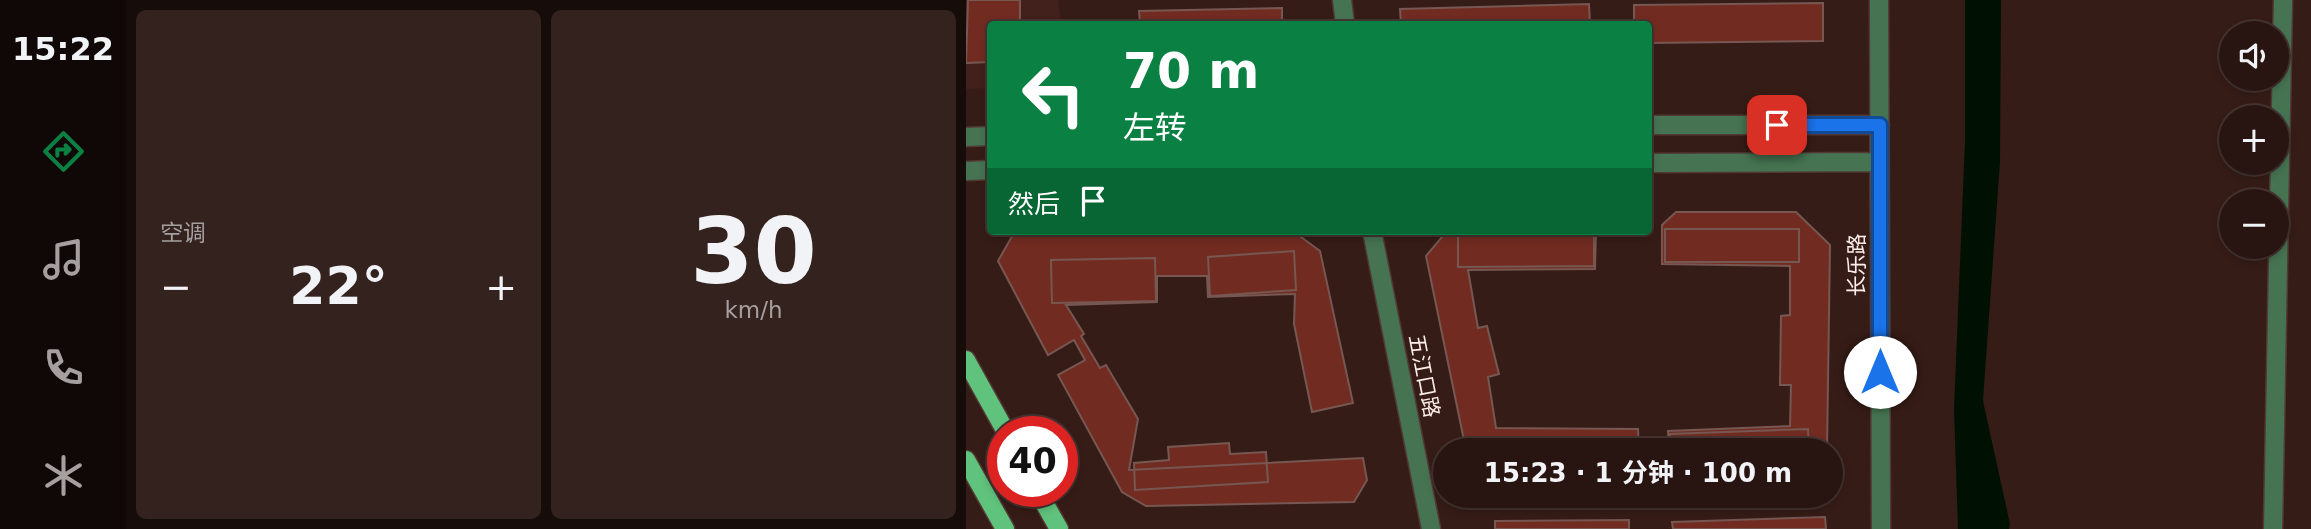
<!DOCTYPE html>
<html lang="zh">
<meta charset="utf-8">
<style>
body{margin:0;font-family:"DejaVu Sans","Noto Sans SC",sans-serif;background:#34221f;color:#f1f3f6;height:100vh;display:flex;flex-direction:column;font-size:26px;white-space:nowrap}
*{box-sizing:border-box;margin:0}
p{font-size:23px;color:#a59f9f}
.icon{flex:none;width:38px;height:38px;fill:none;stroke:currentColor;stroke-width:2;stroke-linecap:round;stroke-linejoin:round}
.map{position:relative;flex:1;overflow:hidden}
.sheet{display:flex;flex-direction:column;gap:10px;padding:10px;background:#160c09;width:840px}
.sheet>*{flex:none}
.banner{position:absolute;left:21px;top:21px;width:665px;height:214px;border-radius:7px;box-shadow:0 4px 10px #0003,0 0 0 2px #443431;background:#0b8043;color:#fff;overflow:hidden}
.tools{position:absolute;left:1253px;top:21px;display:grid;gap:14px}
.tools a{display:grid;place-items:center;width:70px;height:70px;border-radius:50%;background:#281511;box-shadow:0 4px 10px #0003,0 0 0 2px #443431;font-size:35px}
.speed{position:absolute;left:21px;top:416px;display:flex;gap:14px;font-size:35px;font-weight:700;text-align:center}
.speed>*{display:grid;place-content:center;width:91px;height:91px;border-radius:50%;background:#281511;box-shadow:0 4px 10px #0003,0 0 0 2px #443431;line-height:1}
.speed .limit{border:10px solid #d22;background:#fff;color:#111}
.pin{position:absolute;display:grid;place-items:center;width:60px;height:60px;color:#fff;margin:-30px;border-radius:14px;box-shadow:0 4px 10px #0006}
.me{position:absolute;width:77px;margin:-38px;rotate:0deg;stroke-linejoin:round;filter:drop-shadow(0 0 5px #0008)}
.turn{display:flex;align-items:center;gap:24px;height:147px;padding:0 21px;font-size:32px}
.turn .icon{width:91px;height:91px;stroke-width:2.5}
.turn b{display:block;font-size:49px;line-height:60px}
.then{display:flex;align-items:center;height:66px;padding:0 21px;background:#0003;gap:14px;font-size:26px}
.big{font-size:52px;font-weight:700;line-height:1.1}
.sheet .card{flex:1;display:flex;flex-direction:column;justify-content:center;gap:10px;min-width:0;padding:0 24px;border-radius:10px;background:#34221f}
.sheet .dial{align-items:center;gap:0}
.dial b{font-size:91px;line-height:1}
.heat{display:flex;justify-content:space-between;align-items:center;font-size:38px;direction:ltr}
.sheet .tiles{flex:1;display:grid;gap:10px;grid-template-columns:repeat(2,1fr)}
.trip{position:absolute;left:467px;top:438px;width:410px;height:70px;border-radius:35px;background:#281511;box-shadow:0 4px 10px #0003,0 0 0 2px #443431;font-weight:700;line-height:70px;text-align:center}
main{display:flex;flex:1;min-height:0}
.menu{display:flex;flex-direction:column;width:126px;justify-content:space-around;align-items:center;background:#100807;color:#a59f9f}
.menu .icon{width:49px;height:49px}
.menu .selected{color:#0b8043}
.menu b{font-size:32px;color:#f1f3f6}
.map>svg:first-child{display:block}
.built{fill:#42201b}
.water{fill:#001104}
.building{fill:#722b21;stroke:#765751;stroke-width:2}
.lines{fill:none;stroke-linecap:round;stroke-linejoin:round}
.minor-casing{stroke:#523935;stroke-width:21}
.major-casing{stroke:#523935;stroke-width:21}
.minor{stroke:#467452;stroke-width:18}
.major{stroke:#60c37d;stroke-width:18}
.route-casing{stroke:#114b97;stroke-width:18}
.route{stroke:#1a73e8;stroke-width:12}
.labels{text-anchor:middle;stroke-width:7;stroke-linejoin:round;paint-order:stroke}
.street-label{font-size:21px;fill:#fcedea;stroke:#361c17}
</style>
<main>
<nav class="menu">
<b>15:22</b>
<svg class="icon selected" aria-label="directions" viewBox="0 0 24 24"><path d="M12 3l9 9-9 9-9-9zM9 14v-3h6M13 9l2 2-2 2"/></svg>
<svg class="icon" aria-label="music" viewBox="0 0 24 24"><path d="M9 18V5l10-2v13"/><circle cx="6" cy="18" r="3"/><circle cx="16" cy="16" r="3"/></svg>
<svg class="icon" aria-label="phone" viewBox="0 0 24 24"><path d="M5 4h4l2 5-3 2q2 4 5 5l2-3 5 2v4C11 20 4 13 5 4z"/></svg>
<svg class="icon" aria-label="climate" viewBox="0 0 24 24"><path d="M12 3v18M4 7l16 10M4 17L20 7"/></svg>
</nav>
<section class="sheet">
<div class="tiles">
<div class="card"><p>空调</p>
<div class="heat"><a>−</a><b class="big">22°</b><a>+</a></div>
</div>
<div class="card dial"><b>30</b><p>km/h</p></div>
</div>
</section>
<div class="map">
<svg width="1345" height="529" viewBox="0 0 1345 529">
<rect width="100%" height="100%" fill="#361c17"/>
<path class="built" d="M 0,0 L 92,0 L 95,24 L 24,24 L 24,88 L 0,89 Z"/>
<path class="water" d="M 999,0 L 1035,0 L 1034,162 L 1017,401 L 1044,524 L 1043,529 L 992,529 L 988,409 L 999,141 Z"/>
<path class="building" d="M 2,0 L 54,0 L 54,24 L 24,24 L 24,62 L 0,63 Z
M 857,3 L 857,41 L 682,43 L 682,24 L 668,24 L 668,5 Z
M 623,4 L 624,24 L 435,24 L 434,9 Z
M 316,8 L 316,24 L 174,24 L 173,11 Z
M 710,212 L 830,212 L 864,245 L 861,450 L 703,450 L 702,431 L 824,426 L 825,385 L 814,385 L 815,316 L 824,315 L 824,266 L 696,264 L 696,225 Z
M 699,229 L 833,229 L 833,262 L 699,262 Z
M 49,231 L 327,231 L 354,251 L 387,403 L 346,412 L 328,324 L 329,294 L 242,297 L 241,276 L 191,276 L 191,302 L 100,305 L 118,334 L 115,336 L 134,368 L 140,365 L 172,419 L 163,470 L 397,458 L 401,480 L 388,502 L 180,506 L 156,492 L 92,375 L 119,360 L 108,340 L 82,355 L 32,261 Z
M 481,231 L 630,231 L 629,269 L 502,270 L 512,328 L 521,326 L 533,374 L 522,377 L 530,428 L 672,429 L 673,450 L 500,450 L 460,256 Z
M 492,232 L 628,232 L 628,266 L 492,267 Z
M 328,251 L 330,290 L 244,296 L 242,257 Z
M 189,258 L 190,301 L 86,303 L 85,260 Z
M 842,429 L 843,450 L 704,450 L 704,434 Z
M 656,437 L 656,450 L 517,450 L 517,439 Z
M 263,443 L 264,454 L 300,452 L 302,482 L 169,490 L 168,463 L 203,460 L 202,447 Z
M 859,517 L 860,529 L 707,529 L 706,522 Z
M 663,520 L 663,529 L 529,529 L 529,521 Z"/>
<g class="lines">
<g class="minor-casing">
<path id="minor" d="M 376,0 L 379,24
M 913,0 L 915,529
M 682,125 L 914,125
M 0,137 L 24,136
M 682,163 L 913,162
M 0,171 L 24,170
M 406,231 L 465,529
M 1307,529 L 1317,0"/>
</g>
<g class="major-casing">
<path id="major" d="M 0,360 L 40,432
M 0,460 L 39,529
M 72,492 L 93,529"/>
</g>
<use href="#minor" class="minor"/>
<use href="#major" class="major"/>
</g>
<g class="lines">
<g class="route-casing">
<path id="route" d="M 811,125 L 914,125 L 914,372"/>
</g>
<use href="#route" class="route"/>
</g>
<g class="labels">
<g class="street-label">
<text transform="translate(891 265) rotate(-90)" y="7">长乐路</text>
<text transform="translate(458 376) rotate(79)" y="7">五江口路</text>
</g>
</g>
</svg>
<div class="tools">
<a><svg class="icon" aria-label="sound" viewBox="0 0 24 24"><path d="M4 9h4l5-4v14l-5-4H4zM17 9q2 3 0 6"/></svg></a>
<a>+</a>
<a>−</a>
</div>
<div class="speed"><div class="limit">40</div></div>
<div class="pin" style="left:811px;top:125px;background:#d93025"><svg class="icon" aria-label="arrive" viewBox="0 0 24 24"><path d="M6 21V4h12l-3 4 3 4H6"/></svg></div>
<svg class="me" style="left:914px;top:372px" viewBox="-20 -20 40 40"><circle r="19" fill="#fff"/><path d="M0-13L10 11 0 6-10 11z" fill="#1a73e8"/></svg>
<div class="trip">15:23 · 1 分钟 · 100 m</div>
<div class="banner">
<div class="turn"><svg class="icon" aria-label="left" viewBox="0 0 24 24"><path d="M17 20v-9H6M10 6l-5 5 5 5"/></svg><div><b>70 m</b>左转</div></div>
<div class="then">然后<svg class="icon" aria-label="arrive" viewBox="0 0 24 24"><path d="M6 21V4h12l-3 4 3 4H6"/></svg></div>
</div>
</div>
</main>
